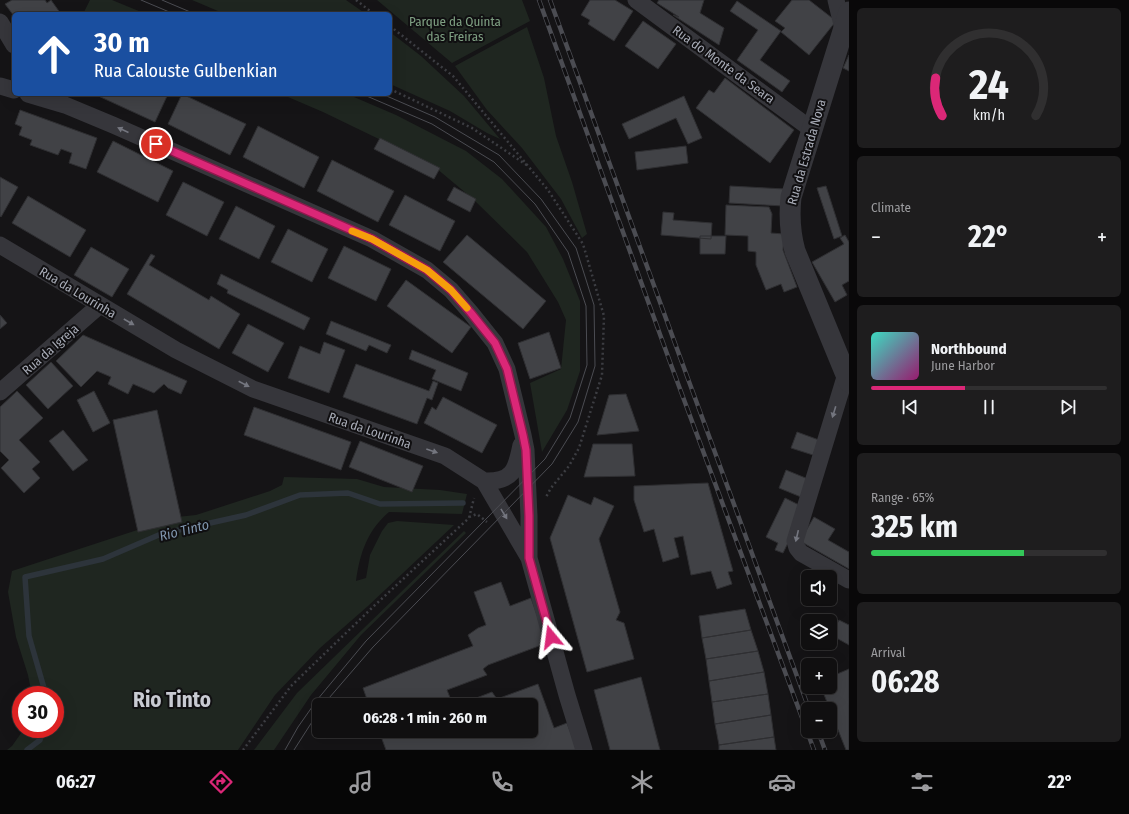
<!DOCTYPE html>
<meta charset="utf-8">
<style>
body{margin:0;font-family:"Fira Sans Condensed",sans-serif;background:#1e1d1e;color:#f1f3f6;height:100vh;display:flex;flex-direction:column;font-size:15px;white-space:nowrap}
*{box-sizing:border-box;margin:0}
p{font-size:13px;color:#9c9c9f}
.icon{flex:none;width:22px;height:22px;fill:none;stroke:currentColor;stroke-width:2;stroke-linecap:round;stroke-linejoin:round}
.map{position:relative;flex:1;overflow:hidden}
.drawer{display:flex;flex-direction:column;gap:8px;padding:8px;background:#090809;width:280px}
.drawer>*{flex:none}
.hud{position:absolute;left:12px;top:12px;width:380px;height:84px;border-radius:6px;box-shadow:0 4px 16px #0002,0 0 0 1px #302f30;background:#1a4fa0;color:#fff;overflow:hidden}
.fabs{position:absolute;left:801px;top:570px;display:grid;gap:8px}
.fabs a{display:grid;place-items:center;width:36px;height:36px;border-radius:6px;background:#100f10;box-shadow:0 4px 16px #0002,0 0 0 1px #302f30;font-size:20px}
.speed{position:absolute;left:12px;top:686px;display:flex;gap:8px;font-size:20px;font-weight:700;text-align:center}
.speed>*{display:grid;place-content:center;width:52px;height:52px;border-radius:50%;background:#100f10;box-shadow:0 4px 16px #0002,0 0 0 1px #302f30;line-height:1}
.speed .limit{border:6px solid #d22;background:#fff;color:#111}
.pin{position:absolute;display:grid;place-items:center;width:34px;height:34px;color:#fff;margin:-17px;border:2px solid #fff;border-radius:50%;box-shadow:0 1px 4px #0007}
.me{position:absolute;width:44px;margin:-22px;rotate:344deg;stroke-linejoin:round;filter:drop-shadow(0 0 3px #0008)}
.turn{display:flex;align-items:center;gap:14px;height:84px;padding:0 16px;font-size:18px}
.turn .icon{width:52px;height:52px;stroke-width:2.5}
.turn b{display:block;font-size:28px;line-height:34px}
.big{font-size:30px;font-weight:700;line-height:1.1}
.drawer .widget{flex:1;display:flex;flex-direction:column;justify-content:center;gap:6px;min-width:0;padding:0 14px;border-radius:6px;background:#1e1d1e}
.drawer .dial{align-items:center;gap:0}
.dial svg{height:104px;overflow:visible;fill:none;stroke:#302f30;stroke-width:7;stroke-linecap:round;text-anchor:middle}
.dial text{fill:#f1f3f6;stroke:none}
.song{display:flex;align-items:center;gap:12px}
.cover{width:48px;height:48px;border-radius:6px;background:linear-gradient(135deg,hsl(170 70% 55%),hsl(320 70% 35%))}
.played{height:4px;border-radius:2px;background:linear-gradient(90deg,#db2777 40%,#302f30 40%)}
.keys{display:flex;justify-content:space-around;direction:ltr}
.heat{display:flex;justify-content:space-between;align-items:center;font-size:22px;direction:ltr}
.charge{height:6px;border-radius:3px;background:linear-gradient(90deg,#34c759 65%,#302f30 0)}
.trip{position:absolute;left:312px;top:698px;width:226px;height:40px;border-radius:6px;background:#100f10;box-shadow:0 4px 16px #0002,0 0 0 1px #302f30;font-weight:700;line-height:40px;text-align:center}
.tab-bar{display:flex;height:64px;justify-content:space-around;align-items:center;background:#060606;color:#9c9c9f}
.tab-bar .icon{width:28px;height:28px}
.tab-bar .on{color:#db2777}
.tab-bar b{font-size:18px;color:#f1f3f6}
main{display:flex;flex:1;min-height:0}
.map>svg:first-child{display:block}
.green{fill:#1f2620}
.lines{fill:none;stroke-linecap:round;stroke-linejoin:round}
.stream{stroke:#2d343b;stroke-width:5.5}
.building{fill:#414246;stroke:#2f2f32}
.path{stroke:#3c3d42;stroke-width:2.5;stroke-dasharray:2 3;stroke-linecap:butt}
.minor{stroke:#36363b;stroke-width:17}
.tertiary{stroke:#36363b;stroke-width:21}
.tram{stroke:#4b4c52;stroke-width:1}
.rail-casing{stroke:#4b4c52;stroke-width:4.5}
.rail{stroke:#100f11;stroke-width:3;stroke-dasharray:9;stroke-linecap:butt}
.oneway{fill:#74767f}
.route-casing{stroke:#8e194d;stroke-width:10}
.route{stroke:#db2777;stroke-width:7}
.slow{stroke:#f59e0b;stroke-width:7}
.labels{text-anchor:middle;stroke-width:4;stroke-linejoin:round;paint-order:stroke}
.park-label{font-size:13px;fill:#7fa083;stroke:#100f11}
.street-label{font-size:13px;fill:#a7abb6;stroke:#100f11}
.water-label{font-size:14px;font-style:italic;fill:#8096af;stroke:#100f11}
.town-label{font-size:21px;font-weight:bold;fill:#c8cad2;stroke:#100f11}
</style>
<main>
<div class="map">
<svg width="849" height="750" viewBox="0 0 849 750">
<rect width="100%" height="100%" fill="#151416"/>
<path class="green" d="M 90,0 L 112,0 L 146,14 L 89,14 L 84,12 Z
M 192,0 L 346,0 L 366,14 L 225,14 Z
M 377,0 L 522,0 L 530,21 L 452,63 Z
M 527,27 L 544,78 L 556,136 L 572,182 L 587,234 L 582,238 L 561,199 L 522,148 L 487,110 L 455,66 Z
M 390,32 L 421,56 L 464,96 L 500,139 L 487,133 L 450,111 L 390,84 Z
M 281,94 L 347,94 L 396,115 L 466,151 L 502,179 L 546,227 L 563,259 L 580,301 L 580,371 L 567,410 L 542,452 L 530,383 L 561,369 L 566,320 L 558,302 L 527,252 L 473,199 L 436,168 L 414,156 L 323,112 Z
M 284,477 L 357,479 L 384,487 L 440,490 L 467,494 L 462,514 L 389,512 C 367,531 360,553 356,581 L 366,578 L 370,555 L 382,531 L 388,523 L 397,521 L 454,525 L 368,606 L 320,648 L 275,695 L 238,750 L 7,750 L 12,746 L 24,729 L 55,729 L 55,695 L 32,695 L 28,675 L 16,637 L 8,592 L 12,571 L 177,517 L 196,515 L 270,491 L 282,485 Z
M 464,531 L 466,533 L 361,635 L 311,695 L 274,750 L 254,750 L 297,693 Z"/>
<g class="lines">
<path class="stream" d="M 46,695 L 29,636 L 25,577 L 103,559 L 161,534 L 246,515 L 300,495 L 348,493 L 380,504 L 463,503
M 27,750 L 40,740 L 42,729"/>
</g>
<path class="building" d="M 12,0 L 45,0 L 47,3 L 51,0 L 61,14 L 14,14 L 14,16 L 5,4 Z
M 590,0 L 615,0 L 633,11 L 614,41 L 588,24 L 590,20 L 581,15 Z
M 659,0 L 704,0 L 700,13 L 724,28 L 719,45 L 673,15 L 679,17 L 657,3 Z
M 792,0 L 809,0 L 836,21 L 809,55 L 781,32 L 785,28 L 775,21 Z
M 737,1 L 781,31 L 760,60 L 790,81 L 782,92 L 737,60 L 758,30 L 730,11 Z
M 643,21 L 676,44 L 658,69 L 625,46 Z
M 849,55 L 849,71 L 843,68 Z
M 725,78 L 794,130 L 770,163 L 696,108 L 709,90 L 714,93 Z
M 94,94 L 168,94 L 155,122 Z
M 182,94 L 246,124 L 230,155 L 168,124 Z
M 684,96 L 702,138 L 688,144 L 676,118 L 629,139 L 622,124 Z
M 20,110 L 97,138 L 86,169 L 69,163 L 72,153 L 61,149 L 58,155 L 30,145 L 32,140 L 19,135 L 22,127 L 15,124 Z
M 258,126 L 319,157 L 304,188 L 243,157 Z
M 380,138 L 440,168 L 434,179 L 374,149 Z
M 113,141 L 173,171 L 158,202 L 97,172 Z
M 686,146 L 688,163 L 637,170 L 635,152 Z
M 332,160 L 394,191 L 378,222 L 317,191 Z
M 0,177 L 18,187 L 1,217 L 0,216 Z
M 183,182 L 224,202 L 207,236 L 166,215 Z
M 730,186 L 785,189 L 783,206 L 729,203 Z
M 826,186 L 842,236 L 834,239 L 817,188 Z
M 454,187 L 476,199 L 470,212 L 447,200 Z
M 405,195 L 455,221 L 440,251 L 389,225 Z
M 28,196 L 86,230 L 70,257 L 12,223 Z
M 726,205 L 769,207 L 772,214 L 771,233 L 784,234 L 783,250 L 797,287 L 784,292 L 781,284 L 766,290 L 756,265 L 756,252 L 748,251 L 748,236 L 725,235 Z
M 236,206 L 275,226 L 259,259 L 219,239 Z
M 663,212 L 674,213 L 673,220 L 712,223 L 711,239 L 661,235 Z
M 288,229 L 328,249 L 312,282 L 271,262 Z
M 467,235 L 546,301 L 523,329 L 443,262 Z
M 845,235 L 849,242 L 849,281 L 842,285 L 847,295 L 835,302 L 812,262 L 844,244 L 840,238 Z
M 700,236 L 726,236 L 725,254 L 700,254 Z
M 344,246 L 391,269 L 376,301 L 328,278 Z
M 91,247 L 129,269 L 112,297 L 74,275 Z
M 151,254 L 155,256 L 149,265 L 209,300 L 211,296 L 240,314 L 219,349 L 127,294 Z
M 221,274 L 310,318 L 304,330 L 227,293 L 228,290 L 217,284 Z
M 406,280 L 471,327 L 452,353 L 387,306 Z
M 0,315 L 7,323 L 0,329 Z
M 331,321 L 391,345 L 387,353 L 369,345 L 366,351 L 326,334 Z
M 248,324 L 284,343 L 268,372 L 232,353 Z
M 549,332 L 561,368 L 530,379 L 518,343 Z
M 83,335 L 187,381 L 181,394 L 168,388 L 164,384 L 154,393 L 133,384 L 128,394 L 108,384 L 111,377 L 97,371 L 81,387 L 56,361 Z
M 324,342 L 345,350 L 329,393 L 288,378 L 300,346 L 320,354 Z
M 412,350 L 468,373 L 461,391 L 432,379 L 436,370 L 409,359 Z
M 51,362 L 73,386 L 48,409 L 26,385 Z
M 356,364 L 429,391 L 433,381 L 438,383 L 432,400 L 427,398 L 417,424 L 343,397 Z
M 17,391 L 43,418 L 19,440 L 40,462 L 32,469 L 40,478 L 24,493 L 1,468 L 9,460 L 0,451 L 0,407 Z
M 94,391 L 110,423 L 93,432 L 77,400 Z
M 626,394 L 639,431 L 597,435 L 609,395 Z
M 443,397 L 497,425 L 482,453 L 424,423 L 432,407 L 436,410 Z
M 254,407 L 351,442 L 341,470 L 244,435 Z
M 157,410 L 182,522 L 138,532 L 113,420 Z
M 63,430 L 88,460 L 73,471 L 49,441 Z
M 797,432 L 819,440 L 813,455 L 791,448 Z
M 360,441 L 423,466 L 412,492 L 349,467 Z
M 593,444 L 632,444 L 635,476 L 584,477 Z
M 786,470 L 808,479 L 801,497 L 779,488 Z
M 708,483 L 733,571 L 728,572 L 732,584 L 717,589 L 711,571 L 691,575 L 683,536 L 674,538 L 679,557 L 663,562 L 654,529 L 644,532 L 634,500 L 634,486 Z
M 568,495 L 591,505 L 594,497 L 614,506 L 599,539 L 620,612 L 616,620 L 624,623 L 634,659 L 587,672 L 550,538 Z
M 785,498 L 805,508 L 783,553 L 775,550 L 778,543 L 766,537 Z
M 814,517 L 835,529 L 828,540 L 849,552 L 849,569 L 800,541 Z
M 501,582 L 510,606 L 531,598 L 547,643 L 488,665 L 483,669 L 487,675 L 447,690 L 453,705 L 369,705 L 363,688 L 473,646 L 468,635 L 478,628 L 486,625 L 474,592 Z
M 745,609 L 751,630 L 702,638 L 699,616 Z
M 839,620 L 849,625 L 849,645 L 831,635 Z
M 751,630 L 758,651 L 706,659 L 702,638 Z
M 758,651 L 764,672 L 709,681 L 706,659 Z
M 849,669 L 849,750 L 846,750 L 821,687 L 830,687 L 830,677 Z
M 764,672 L 768,694 L 712,702 L 709,681 Z
M 641,677 L 660,750 L 610,750 L 594,690 Z
M 538,684 L 554,728 L 567,723 L 577,750 L 386,750 L 379,731 L 531,731 L 531,705 L 458,705 L 492,692 L 497,699 Z
M 768,694 L 771,715 L 715,724 L 712,702 Z
M 771,715 L 774,737 L 719,745 L 715,724 Z
M 774,737 L 776,750 L 719,750 L 719,745 Z"/>
<g class="lines">
<path class="path" d="M 356,0 L 374,14
M 390,26 L 453,76 L 548,190 L 583,244 L 604,316 L 602,375 L 579,448 L 569,466 L 551,488 L 546,497
M 390,89 L 472,128 L 528,166
M 469,517 L 477,514 L 487,522
M 243,750 L 291,686 L 375,605 L 469,518 L 474,498"/>
<path class="minor" d="M 636,0 L 811,129
M 836,0 L 843,29
M 0,22 L 14,45
M 0,86 L 14,90
M 28,94 L 65,105 L 113,125 L 372,239 L 427,270 L 451,290 L 471,313 L 495,343 L 507,369 L 523,435 L 526,450 L 529,516 L 529,558
M 0,245 L 176,350 L 253,389 L 445,456 L 484,481 L 529,558 L 567,695 L 584,750
M 846,374 L 795,541 L 797,548 L 801,553 L 849,580
M 0,392 L 100,305
M 484,481 C 513,482 516,470 521,445"/>
<path class="tertiary" d="M 849,12 L 791,197 C 789,216 790,233 795,251 L 849,382"/>
<path class="tram" d="M 141,0 L 174,14
M 162,0 L 195,14
M 323,705 L 373,647 L 552,464 L 578,422 L 595,366 L 594,305 L 576,248 L 541,199 L 499,155 L 435,117 L 382,94
M 285,750 L 298,727 L 317,700 L 366,641 L 545,459 L 570,418 L 587,365 L 586,306 L 568,252 L 535,204 L 494,162 L 432,124 L 362,94
M 294,750 L 319,711"/>
<g class="rail-casing">
<path id="rail" d="M 539,0 L 670,362 L 814,750
M 550,0 L 680,357 L 809,709
M 818,731 L 825,750"/>
</g>
<use href="#rail" class="rail"/>
</g>
<defs><path id="oneway-solid" d="M-6-.8H1V-3.2L6.5 0L1 3.2V.8H-6Z"/></defs>
<g class="oneway">
<use href="#oneway-solid" transform="translate(123 130) rotate(-156)"/>
<use href="#oneway-solid" transform="translate(129 322) rotate(30)"/>
<use href="#oneway-solid" transform="translate(244 384) rotate(27)"/>
<use href="#oneway-solid" transform="translate(834 412) rotate(107)"/>
<use href="#oneway-solid" transform="translate(432 451) rotate(19)"/>
<use href="#oneway-solid" transform="translate(504 514) rotate(59)"/>
<use href="#oneway-solid" transform="translate(797 536) rotate(103)"/>
</g>
<g class="lines">
<g class="route-casing">
<path id="route" d="M 156,144 L 372,239 L 427,270 L 451,290 L 471,313 L 495,343 L 507,369 L 523,435 L 526,450 L 529,516 L 529,558 L 551,637"/>
</g>
<use href="#route" class="route"/>
<path class="slow" d="M 352,231 L 372,239 L 427,270 L 451,290 L 467,308"/>
</g>
<g class="labels">
<g class="park-label">
<text x="455" y="26">Parque da Quinta<tspan x="455" dy="15">das Freiras</tspan></text>
</g>
<g class="street-label">
<text transform="translate(724 64) rotate(36)" y="5">Rua do Monte da Seara</text>
<text transform="translate(806 152) rotate(-74)" y="5">Rua da Estrada Nova</text>
<text transform="translate(78 292) rotate(31)" y="5">Rua da Lourinha</text>
<text transform="translate(50 349) rotate(-41)" y="5">Rua da Igreja</text>
<text transform="translate(370 430) rotate(19)" y="5">Rua da Lourinha</text>
</g>
<g class="water-label">
<text transform="translate(184 530) rotate(-14)" y="5">Rio Tinto</text>
</g>
<g class="town-label">
<text x="172" y="707">Rio Tinto</text>
</g>
</g>
</svg>
<div class="fabs">
<a><svg class="icon" aria-label="sound" viewBox="0 0 24 24"><path d="M4 9h4l5-4v14l-5-4H4zM17 9q2 3 0 6"/></svg></a>
<a><svg class="icon" aria-label="layers" viewBox="0 0 24 24"><path d="M12 4l9 5-9 5-9-5zM3 14l9 5 9-5"/></svg></a>
<a>+</a>
<a>−</a>
</div>
<div class="speed"><div class="limit">30</div></div>
<div class="pin" style="left:156px;top:144px;background:#d93025"><svg class="icon" aria-label="arrive" viewBox="0 0 24 24"><path d="M6 21V4h12l-3 4 3 4H6"/></svg></div>
<svg class="me" style="left:551px;top:637px" viewBox="-20 -20 40 40"><path d="M0-17L14 15 0 8-14 15z" fill="#db2777" stroke="#fff" stroke-width="4"/></svg>
<div class="trip">06:28 · 1 min · 260 m</div>
<div class="hud">
<div class="turn"><svg class="icon" aria-label="ahead" viewBox="0 0 24 24"><path d="M12 20V5M6 11l6-6 6 6"/></svg><div><b>30 m</b>Rua Calouste Gulbenkian</div></div>
</div>
</div>
<section class="drawer">
<div class="widget dial"><svg viewBox="0 0 100 80">
<path d="M14 69A42 42 0 1 1 86 69"/>
<path d="M14 69A42 42 0 0 1 9 40" stroke="#db2777"/>
<text x="50" y="56" font-size="32" font-weight="700">24</text>
<text x="50" y="72" font-size="11">km/h</text>
</svg></div>
<div class="widget"><p>Climate</p>
<div class="heat"><a>−</a><b class="big">22°</b><a>+</a></div>
</div>
<div class="widget">
<div class="song"><i class="cover"></i><div><b>Northbound</b><p>June Harbor</p></div></div>
<div class="played"></div>
<div class="keys"><svg class="icon" aria-label="previous" viewBox="0 0 24 24"><path d="M18 5L8 12l10 7zM5 5v14"/></svg><svg class="icon" aria-label="pause" viewBox="0 0 24 24"><path d="M8 5v14M16 5v14"/></svg><svg class="icon" aria-label="next" viewBox="0 0 24 24"><path d="M6 5l10 7-10 7zM19 5v14"/></svg></div>
</div>
<div class="widget"><p>Range · 65%</p><b class="big">325 km</b><div class="charge"></div></div>
<div class="widget"><p>Arrival</p><b class="big">06:28</b></div>
</section>
</main>
<nav class="tab-bar">
<b>06:27</b>
<svg class="icon on" aria-label="directions" viewBox="0 0 24 24"><path d="M12 3l9 9-9 9-9-9zM9 14v-3h6M13 9l2 2-2 2"/></svg>
<svg class="icon" aria-label="music" viewBox="0 0 24 24"><path d="M9 18V5l10-2v13"/><circle cx="6" cy="18" r="3"/><circle cx="16" cy="16" r="3"/></svg>
<svg class="icon" aria-label="phone" viewBox="0 0 24 24"><path d="M5 4h4l2 5-3 2q2 4 5 5l2-3 5 2v4C11 20 4 13 5 4z"/></svg>
<svg class="icon" aria-label="climate" viewBox="0 0 24 24"><path d="M12 3v18M4 7l16 10M4 17L20 7"/></svg>
<svg class="icon" aria-label="car" viewBox="0 0 24 24"><path d="M5 17H2v-5l4-1 3-4h7l3 4 3 1v5h-3M9 17h6M6 11h13"/><circle cx="7" cy="17" r="2"/><circle cx="17" cy="17" r="2"/></svg>
<svg class="icon" aria-label="filters" viewBox="0 0 24 24"><path d="M4 7h16M4 17h16"/><circle cx="9" cy="7" r="2"/><circle cx="15" cy="17" r="2"/></svg>
<b>22°</b>
</nav>
